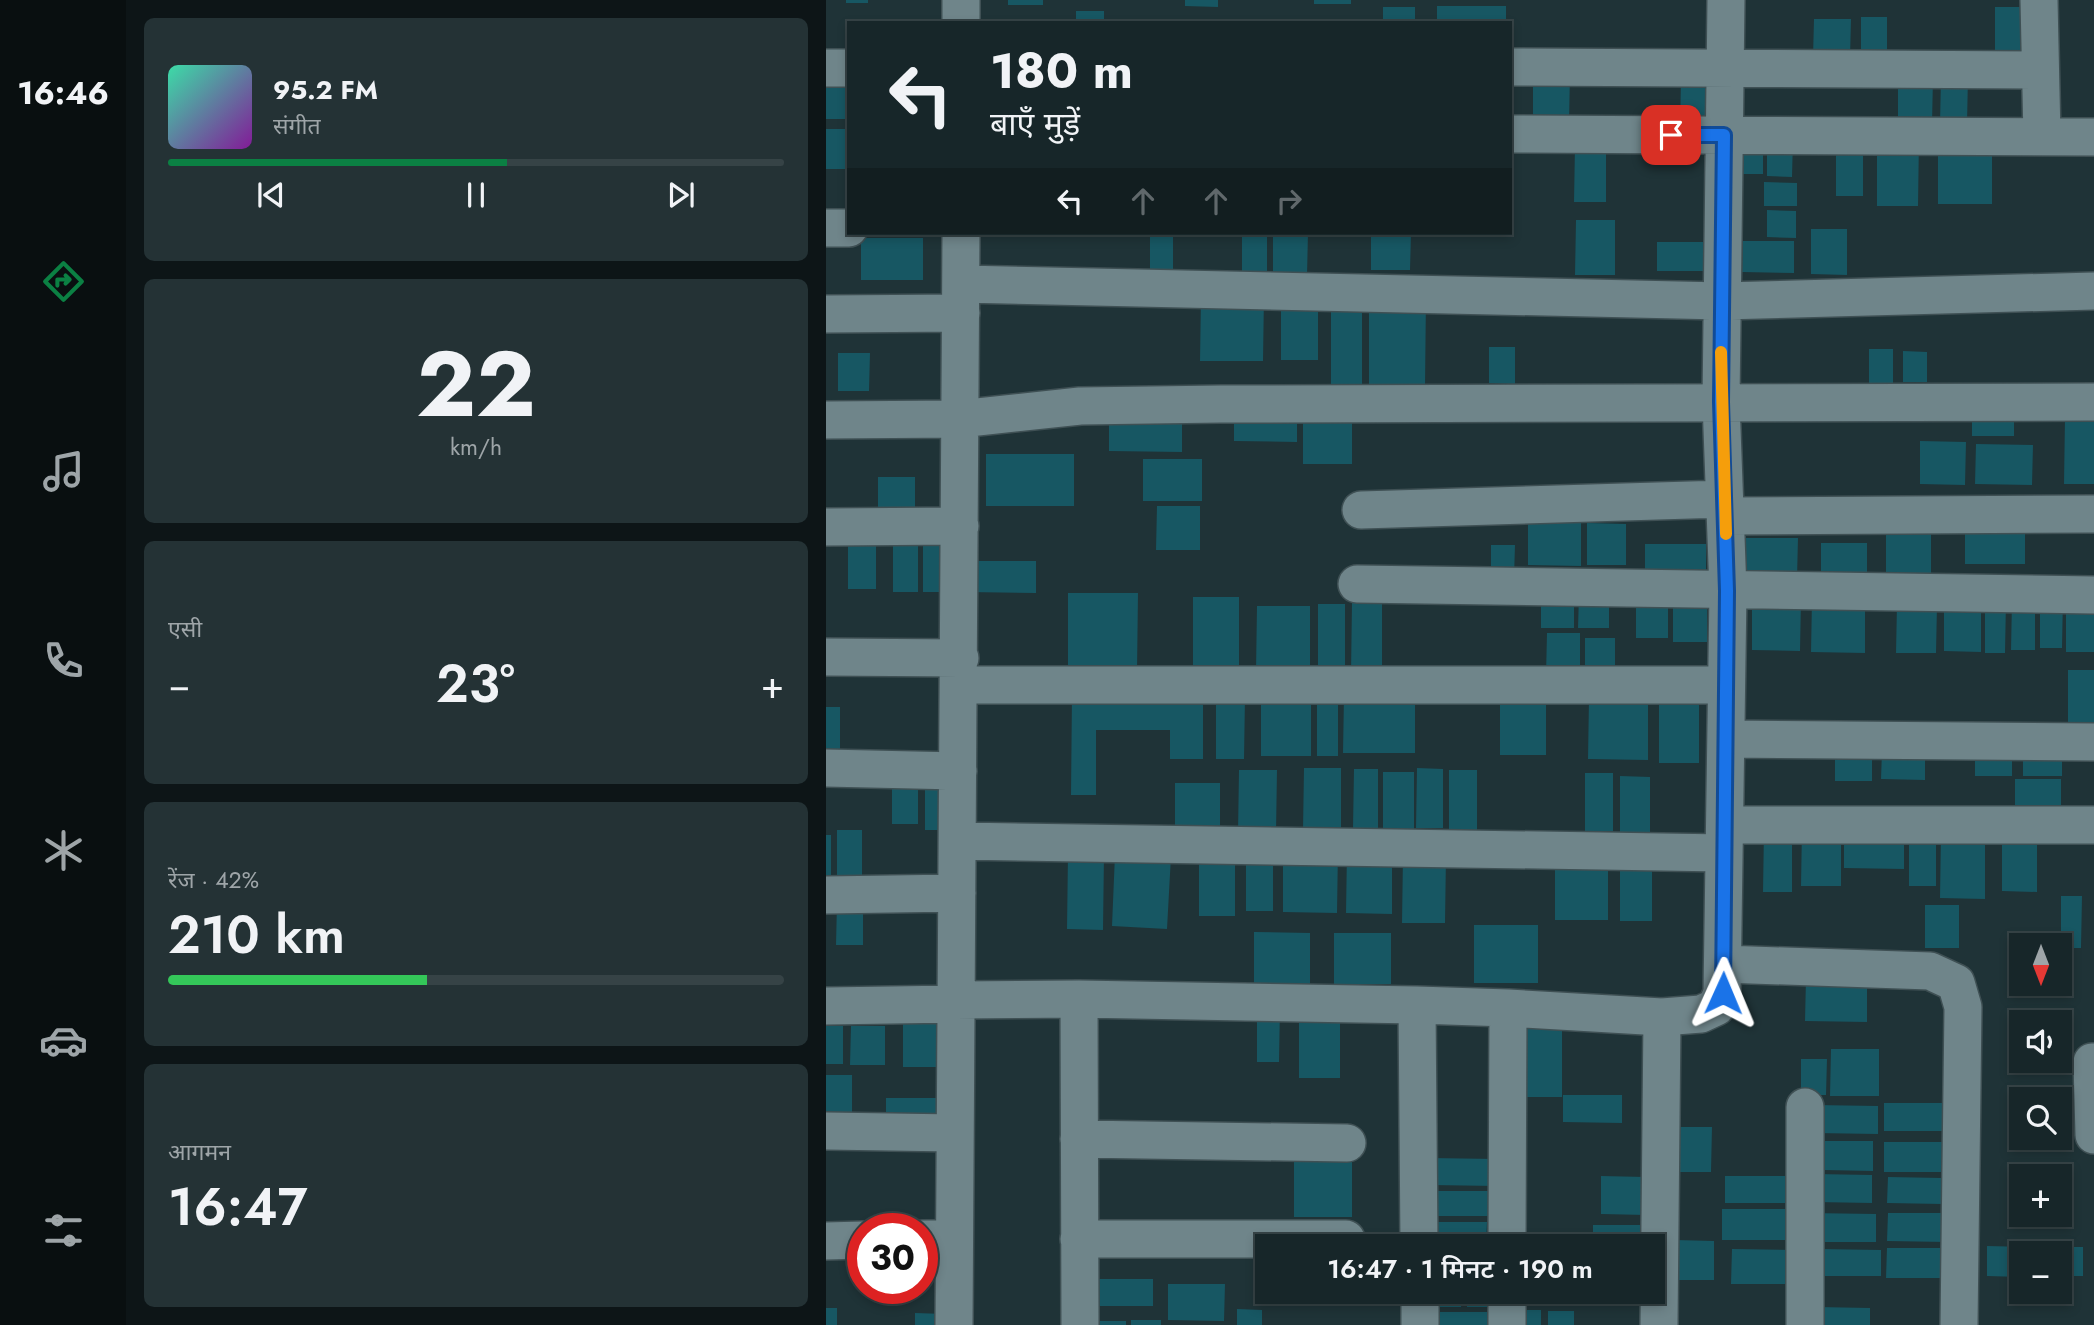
<!DOCTYPE html>
<html lang="hi">
<meta charset="utf-8">
<style>
body{margin:0;font-family:Jost,"Noto Sans Devanagari",sans-serif;background:#243235;color:#f1f3f6;height:100vh;display:flex;flex-direction:column;font-size:26px;white-space:nowrap}
*{box-sizing:border-box;margin:0}
p{font-size:23px;color:#9ea5a8}
.icon{flex:none;width:38px;height:38px;fill:none;stroke:currentColor;stroke-width:2;stroke-linecap:round;stroke-linejoin:round}
.map{position:relative;flex:1;overflow:hidden}
.details{display:flex;flex-direction:column;gap:18px;padding:18px;background:#0d1517;width:700px}
.details>*{flex:none}
.banner{position:absolute;left:21px;top:21px;width:665px;height:214px;border-radius:0px;box-shadow:0 4px 10px #0003,0 0 0 2px #364346;background:#172629;color:#f1f3f6;overflow:hidden}
.needle{width:46px;rotate:180deg}
.tools{position:absolute;left:1183px;top:933px;display:grid;gap:14px}
.tools a{display:grid;place-items:center;width:63px;height:63px;border-radius:0px;background:#172629;box-shadow:0 4px 10px #0003,0 0 0 2px #364346;font-size:35px}
.speed{position:absolute;left:21px;top:1213px;display:flex;gap:14px;font-size:35px;font-weight:700;text-align:center}
.speed>*{display:grid;place-content:center;width:91px;height:91px;border-radius:50%;background:#172629;box-shadow:0 4px 10px #0003,0 0 0 2px #364346;line-height:1}
.speed .limit{border:10px solid #d22;background:#fff;color:#111}
.pin{position:absolute;display:grid;place-items:center;width:60px;height:60px;color:#fff;margin:-30px;border-radius:14px;box-shadow:0 4px 10px #0006}
.me{position:absolute;width:77px;margin:-38px;rotate:1deg;stroke-linejoin:round;filter:drop-shadow(0 0 5px #0008)}
.turn{display:flex;align-items:center;gap:24px;height:147px;padding:0 28px;font-size:32px}
.turn .icon{width:91px;height:91px;stroke-width:2.5}
.turn b{display:block;font-size:49px;line-height:60px}
.lanes{display:flex;align-items:center;height:66px;padding:0 28px;background:#0003;justify-content:center;gap:35px;direction:ltr}
.lanes .off{opacity:.35}
.big{font-size:52px;font-weight:600;line-height:1.1}
.details .widget{flex:1;display:flex;flex-direction:column;justify-content:center;gap:10px;min-width:0;padding:0 24px;border-radius:10px;background:#243235}
.details .dial{align-items:center;gap:0}
.dial b{font-size:91px;line-height:1}
.song{display:flex;align-items:center;gap:21px}
.cover{width:84px;height:84px;border-radius:10px;background:linear-gradient(135deg,hsl(160 70% 55%),hsl(290 70% 35%))}
.played{height:7px;border-radius:4px;background:linear-gradient(90deg,#0b8043 55%,#364346 55%)}
.keys{display:flex;justify-content:space-around;direction:ltr}
.heat{display:flex;justify-content:space-between;align-items:center;font-size:38px;direction:ltr}
.charge{height:10px;border-radius:5px;background:linear-gradient(90deg,#34c759 42%,#364346 0)}
.trip{position:absolute;left:429px;top:1234px;width:410px;height:70px;border-radius:0px;background:#172629;box-shadow:0 4px 10px #0003,0 0 0 2px #364346;font-weight:600;line-height:70px;text-align:center}
main{display:flex;flex:1;min-height:0}
.menu{display:flex;flex-direction:column;width:126px;justify-content:space-around;align-items:center;background:#090f10;color:#9ea5a8}
.menu .icon{width:49px;height:49px}
.menu .current{color:#0b8043}
.menu b{font-size:32px;color:#f1f3f6}
.map>svg:first-child{display:block}
.building{fill:#175763}
.lines{fill:none;stroke-linecap:round;stroke-linejoin:round}
.street-casing{stroke:#3f5054;stroke-width:40}
.street{stroke:#6f858a;stroke-width:37}
.route-casing{stroke:#114b97;stroke-width:18}
.route{stroke:#1a73e8;stroke-width:12}
.slow{stroke:#f59e0b;stroke-width:12}
</style>
<main>
<nav class="menu">
<b>16:46</b>
<svg class="icon current" aria-label="directions" viewBox="0 0 24 24"><path d="M12 3l9 9-9 9-9-9zM9 14v-3h6M13 9l2 2-2 2"/></svg>
<svg class="icon" aria-label="music" viewBox="0 0 24 24"><path d="M9 18V5l10-2v13"/><circle cx="6" cy="18" r="3"/><circle cx="16" cy="16" r="3"/></svg>
<svg class="icon" aria-label="phone" viewBox="0 0 24 24"><path d="M5 4h4l2 5-3 2q2 4 5 5l2-3 5 2v4C11 20 4 13 5 4z"/></svg>
<svg class="icon" aria-label="climate" viewBox="0 0 24 24"><path d="M12 3v18M4 7l16 10M4 17L20 7"/></svg>
<svg class="icon" aria-label="car" viewBox="0 0 24 24"><path d="M5 17H2v-5l4-1 3-4h7l3 4 3 1v5h-3M9 17h6M6 11h13"/><circle cx="7" cy="17" r="2"/><circle cx="17" cy="17" r="2"/></svg>
<svg class="icon" aria-label="filters" viewBox="0 0 24 24"><path d="M4 7h16M4 17h16"/><circle cx="9" cy="7" r="2"/><circle cx="15" cy="17" r="2"/></svg>
</nav>
<section class="details">
<div class="widget">
<div class="song"><i class="cover"></i><div><b>95.2 FM</b><p>संगीत</p></div></div>
<div class="played"></div>
<div class="keys"><svg class="icon" aria-label="previous" viewBox="0 0 24 24"><path d="M18 5L8 12l10 7zM5 5v14"/></svg><svg class="icon" aria-label="pause" viewBox="0 0 24 24"><path d="M8 5v14M16 5v14"/></svg><svg class="icon" aria-label="next" viewBox="0 0 24 24"><path d="M6 5l10 7-10 7zM19 5v14"/></svg></div>
</div>
<div class="widget dial"><b>22</b><p>km/h</p></div>
<div class="widget"><p>एसी</p>
<div class="heat"><a>−</a><b class="big">23°</b><a>+</a></div>
</div>
<div class="widget"><p>रेंज · 42%</p><b class="big">210 km</b><div class="charge"></div></div>
<div class="widget"><p>आगमन</p><b class="big">16:47</b></div>
</section>
<div class="map">
<svg width="1268" height="1325" viewBox="0 0 1268 1325">
<rect width="100%" height="100%" fill="#1f3337"/>
<path class="building" d="M 20,0 L 42,0 L 42,3 L 20,3 Z
M 182,0 L 217,0 L 217,5 L 182,5 Z
M 359,0 L 392,0 L 392,7 L 359,6 Z
M 488,0 L 525,0 L 525,4 L 488,4 Z
M 611,6 L 680,6 L 680,23 L 611,23 Z
M 557,7 L 589,7 L 589,23 L 557,23 Z
M 1169,7 L 1207,7 L 1207,61 L 1169,60 Z
M 250,11 L 278,11 L 278,23 L 250,23 Z
M 1035,17 L 1061,17 L 1061,61 L 1035,61 Z
M 988,19 L 1025,19 L 1024,58 L 987,57 Z
M 707,72 L 744,73 L 743,124 L 707,124 Z
M 0,76 L 23,76 L 23,119 L 0,119 Z
M 1115,77 L 1142,77 L 1141,124 L 1114,124 Z
M 1072,78 L 1107,78 L 1106,124 L 1072,124 Z
M 855,79 L 892,79 L 892,128 L 854,128 Z
M 0,129 L 23,129 L 23,169 L 0,169 Z
M 914,136 L 937,136 L 937,174 L 914,174 Z
M 1051,138 L 1093,138 L 1092,206 L 1051,206 Z
M 941,139 L 967,139 L 966,177 L 941,176 Z
M 1112,141 L 1166,141 L 1166,204 L 1112,204 Z
M 1010,142 L 1037,143 L 1037,196 L 1010,196 Z
M 749,145 L 780,145 L 780,202 L 748,202 Z
M 938,182 L 971,183 L 971,206 L 938,206 Z
M 941,210 L 970,211 L 970,238 L 941,237 Z
M 750,220 L 789,220 L 789,275 L 749,275 Z
M 985,229 L 1021,229 L 1021,275 L 985,274 Z
M 324,233 L 347,233 L 347,269 L 324,269 Z
M 416,233 L 441,233 L 441,275 L 416,274 Z
M 447,233 L 482,233 L 481,276 L 447,275 Z
M 545,233 L 585,233 L 584,270 L 545,270 Z
M 35,238 L 97,238 L 97,280 L 35,280 Z
M 917,241 L 968,241 L 968,273 L 916,272 Z
M 831,242 L 885,242 L 885,271 L 831,271 Z
M 375,295 L 438,295 L 437,361 L 374,361 Z
M 543,297 L 600,297 L 599,387 L 543,386 Z
M 505,302 L 536,303 L 536,388 L 505,387 Z
M 455,303 L 492,303 L 492,360 L 455,360 Z
M 663,347 L 689,347 L 689,384 L 663,383 Z
M 1043,349 L 1067,349 L 1067,383 L 1043,383 Z
M 1077,351 L 1101,352 L 1101,382 L 1077,382 Z
M 12,353 L 44,353 L 43,391 L 12,391 Z
M 1146,411 L 1188,411 L 1188,436 L 1146,436 Z
M 283,414 L 356,414 L 356,452 L 283,451 Z
M 408,415 L 471,415 L 471,442 L 408,441 Z
M 477,416 L 526,416 L 526,464 L 477,464 Z
M 1239,417 L 1268,418 L 1268,484 L 1238,484 Z
M 1094,441 L 1140,442 L 1139,485 L 1094,484 Z
M 1150,444 L 1207,445 L 1206,485 L 1149,484 Z
M 160,454 L 248,454 L 248,506 L 160,506 Z
M 317,459 L 376,459 L 376,501 L 317,501 Z
M 52,477 L 89,477 L 89,521 L 52,520 Z
M 331,506 L 374,506 L 374,550 L 330,550 Z
M 702,521 L 755,522 L 755,566 L 702,565 Z
M 761,523 L 800,524 L 800,565 L 761,565 Z
M 1139,525 L 1199,525 L 1199,564 L 1139,564 Z
M 1060,532 L 1105,532 L 1105,573 L 1060,573 Z
M 97,535 L 126,535 L 126,592 L 97,592 Z
M 22,538 L 50,538 L 50,589 L 22,589 Z
M 910,538 L 972,538 L 971,579 L 910,578 Z
M 67,541 L 92,541 L 92,592 L 67,592 Z
M 995,543 L 1041,543 L 1041,580 L 995,580 Z
M 819,544 L 880,544 L 880,579 L 819,578 Z
M 665,545 L 689,545 L 688,578 L 665,578 Z
M 141,561 L 210,561 L 210,593 L 141,592 Z
M 715,591 L 748,592 L 748,628 L 715,628 Z
M 242,593 L 312,593 L 311,672 L 242,672 Z
M 753,594 L 783,595 L 783,628 L 752,628 Z
M 367,597 L 413,597 L 413,672 L 367,671 Z
M 1214,597 L 1237,597 L 1236,648 L 1214,648 Z
M 810,598 L 842,598 L 842,638 L 810,638 Z
M 926,598 L 975,599 L 974,651 L 926,650 Z
M 986,599 L 1039,599 L 1039,653 L 985,652 Z
M 1118,599 L 1155,600 L 1155,652 L 1118,651 Z
M 847,600 L 881,600 L 881,642 L 847,642 Z
M 1186,600 L 1209,601 L 1209,650 L 1185,650 Z
M 1159,601 L 1180,601 L 1179,653 L 1159,653 Z
M 1240,601 L 1268,601 L 1268,652 L 1240,652 Z
M 526,602 L 556,602 L 556,674 L 525,673 Z
M 492,604 L 519,604 L 519,672 L 492,672 Z
M 1071,604 L 1111,605 L 1110,653 L 1070,653 Z
M 431,606 L 484,606 L 484,671 L 430,671 Z
M 721,633 L 754,633 L 754,675 L 720,675 Z
M 759,638 L 789,638 L 789,677 L 759,677 Z
M 1242,670 L 1268,670 L 1268,727 L 1242,727 Z
M 246,692 L 377,693 L 377,759 L 344,759 L 344,730 L 270,730 L 270,795 L 245,795 Z
M 518,695 L 589,696 L 589,753 L 517,753 Z
M 390,697 L 419,697 L 418,759 L 390,759 Z
M 435,698 L 485,698 L 485,756 L 435,756 Z
M 491,698 L 512,698 L 512,756 L 491,756 Z
M 674,698 L 720,698 L 720,755 L 674,755 Z
M 763,698 L 822,698 L 822,760 L 762,759 Z
M 833,705 L 873,705 L 873,763 L 833,763 Z
M 0,707 L 14,707 L 14,758 L 0,758 Z
M 1149,746 L 1186,746 L 1186,776 L 1149,776 Z
M 1197,746 L 1236,746 L 1236,776 L 1197,776 Z
M 1009,749 L 1046,749 L 1046,781 L 1009,781 Z
M 1056,751 L 1099,751 L 1099,780 L 1055,779 Z
M 478,768 L 515,768 L 515,830 L 477,830 Z
M 591,768 L 617,769 L 617,828 L 590,828 Z
M 528,769 L 552,769 L 552,828 L 527,828 Z
M 413,770 L 451,770 L 450,833 L 412,833 Z
M 623,770 L 651,770 L 651,831 L 623,831 Z
M 557,772 L 588,772 L 588,829 L 557,829 Z
M 759,773 L 787,773 L 787,831 L 759,831 Z
M 794,776 L 824,777 L 824,834 L 794,834 Z
M 1189,779 L 1235,779 L 1235,811 L 1189,811 Z
M 349,783 L 394,783 L 394,835 L 349,835 Z
M 66,784 L 92,784 L 92,824 L 66,824 Z
M 99,786 L 122,786 L 122,830 L 99,830 Z
M 1083,826 L 1110,827 L 1110,886 L 1083,886 Z
M 976,827 L 1015,827 L 1015,886 L 975,886 Z
M 1176,828 L 1211,828 L 1211,892 L 1176,891 Z
M 938,829 L 966,829 L 966,892 L 937,892 Z
M 11,830 L 36,830 L 36,882 L 11,882 Z
M 1115,832 L 1159,832 L 1159,899 L 1114,898 Z
M 0,835 L 5,835 L 5,885 L 0,885 Z
M 1018,837 L 1078,837 L 1078,869 L 1018,868 Z
M 457,849 L 512,849 L 511,913 L 457,912 Z
M 521,850 L 566,850 L 566,914 L 520,913 Z
M 373,851 L 409,851 L 409,916 L 373,916 Z
M 420,852 L 447,852 L 447,911 L 420,911 Z
M 242,853 L 278,854 L 277,930 L 241,929 Z
M 289,854 L 345,856 L 341,929 L 286,926 Z
M 577,855 L 620,856 L 619,923 L 576,923 Z
M 729,855 L 782,856 L 782,920 L 729,920 Z
M 794,861 L 826,862 L 826,921 L 794,921 Z
M 1235,896 L 1256,896 L 1255,948 L 1235,948 Z
M 11,902 L 37,902 L 37,945 L 10,945 Z
M 1099,905 L 1133,905 L 1133,948 L 1099,948 Z
M 648,925 L 712,925 L 712,983 L 648,983 Z
M 428,932 L 484,933 L 484,987 L 428,987 Z
M 508,933 L 565,933 L 565,984 L 508,984 Z
M 980,978 L 1041,979 L 1041,1022 L 979,1021 Z
M 431,1007 L 454,1007 L 453,1062 L 431,1062 Z
M 77,1013 L 121,1013 L 121,1067 L 77,1067 Z
M 473,1018 L 514,1018 L 514,1078 L 473,1078 Z
M 0,1026 L 17,1026 L 17,1064 L 0,1064 Z
M 25,1026 L 59,1026 L 59,1065 L 24,1065 Z
M 692,1027 L 736,1027 L 736,1097 L 692,1097 Z
M 1005,1049 L 1053,1049 L 1053,1096 L 1004,1096 Z
M 975,1059 L 1001,1059 L 1000,1095 L 975,1095 Z
M 0,1075 L 26,1075 L 26,1124 L 0,1123 Z
M 737,1095 L 796,1095 L 796,1123 L 737,1122 Z
M 60,1098 L 114,1098 L 114,1124 L 60,1124 Z
M 1058,1103 L 1118,1103 L 1118,1131 L 1058,1131 Z
M 989,1105 L 1052,1106 L 1052,1134 L 988,1133 Z
M 842,1127 L 886,1127 L 885,1172 L 842,1172 Z
M 998,1141 L 1047,1141 L 1047,1171 L 998,1170 Z
M 1058,1142 L 1118,1142 L 1118,1172 L 1058,1172 Z
M 468,1147 L 526,1147 L 526,1217 L 468,1217 Z
M 604,1158 L 670,1159 L 670,1186 L 604,1185 Z
M 989,1174 L 1046,1175 L 1046,1203 L 989,1202 Z
M 775,1176 L 820,1177 L 820,1215 L 775,1214 Z
M 899,1176 L 964,1176 L 964,1203 L 899,1203 Z
M 1062,1177 L 1116,1178 L 1116,1204 L 1061,1203 Z
M 602,1191 L 673,1191 L 673,1216 L 602,1216 Z
M 896,1209 L 965,1209 L 965,1240 L 896,1240 Z
M 982,1213 L 1050,1214 L 1050,1242 L 982,1242 Z
M 1062,1213 L 1122,1213 L 1121,1242 L 1061,1241 Z
M 601,1222 L 661,1222 L 660,1244 L 601,1243 Z
M 767,1225 L 821,1225 L 821,1246 L 767,1246 Z
M 849,1240 L 888,1241 L 888,1280 L 849,1280 Z
M 1161,1246 L 1203,1247 L 1203,1253 L 1195,1253 L 1195,1277 L 1161,1276 Z
M 1211,1247 L 1257,1247 L 1257,1276 L 1234,1276 L 1234,1253 L 1211,1253 Z
M 1061,1248 L 1120,1248 L 1120,1278 L 1060,1278 Z
M 906,1249 L 971,1250 L 971,1284 L 905,1284 Z
M 992,1249 L 1055,1250 L 1055,1276 L 992,1276 Z
M 271,1279 L 327,1279 L 327,1306 L 271,1306 Z
M 342,1284 L 399,1284 L 398,1321 L 342,1320 Z
M 531,1292 L 581,1292 L 581,1305 L 531,1305 Z
M 606,1292 L 636,1292 L 635,1307 L 606,1307 Z
M 641,1292 L 673,1292 L 673,1307 L 641,1307 Z
M 755,1292 L 815,1292 L 815,1305 L 755,1304 Z
M 991,1307 L 1044,1308 L 1044,1325 L 990,1325 Z
M 0,1308 L 11,1308 L 11,1325 L 0,1325 Z
M 411,1309 L 436,1310 L 436,1325 L 411,1325 Z
M 689,1310 L 715,1310 L 715,1325 L 689,1325 Z
M 722,1311 L 748,1311 L 748,1325 L 722,1325 Z
M 605,1312 L 673,1312 L 673,1325 L 605,1325 Z
M 89,1313 L 119,1314 L 119,1325 L 89,1325 Z
M 305,1320 L 335,1320 L 335,1325 L 305,1325 Z
M 267,1321 L 300,1321 L 300,1325 L 267,1325 Z"/>
<g class="lines">
<g class="street-casing">
<path id="street" d="M 135,0 L 135,23
M 1213,0 L 1216,137
M 684,67 L 1214,70
M 0,68 L 23,68
M 684,134 L 1268,137
M 0,228 L 23,228
M 135,284 L 896,301 L 1268,291
M 0,314 L 135,313
M 0,420 L 133,419 L 254,406 L 395,404 L 1268,402
M 535,510 L 898,499
M 899,516 L 1268,514
M 0,527 L 134,526
M 531,584 L 1268,595
M 0,657 L 134,658
M 133,685 L 900,685
M 900,739 L 1268,742
M 0,768 L 132,771
M 899,825 L 1268,825
M 132,841 L 898,853
M 0,895 L 131,893
M 897,964 L 1104,971 L 1130,983 L 1137,1007 L 1133,1325
M 253,999 L 254,1325
M 130,1000 L 253,999 L 591,1005 L 682,1008 L 836,1017 L 875,1014 L 890,1007 L 896,993 L 902,591 L 895,402 L 900,0
M 591,1005 L 593,1246
M 0,1006 L 130,1004
M 1266,1062 L 1268,1135
M 979,1107 L 979,1325
M 0,1131 L 129,1133
M 253,1139 L 521,1143
M 96,1239 L 128,1239
M 253,1239 L 520,1239
M 0,1241 L 37,1240
M 681,1246 L 682,1008
M 594,1292 L 594,1325
M 128,1325 L 135,233
M 681,1325 L 681,1292
M 833,1325 L 836,1017"/>
</g>
<use href="#street" class="street"/>
</g>
<g class="lines">
<g class="route-casing">
<path id="route" d="M 845,135 L 898,135 L 895,402 L 901,591 L 897,993"/>
</g>
<use href="#route" class="route"/>
<path class="slow" d="M 895,352 L 900,534"/>
</g>
</svg>
<div class="tools">
<a><svg class="needle" viewBox="-14 -14 28 28"><path d="M0-13l5 13h-10z" fill="#e53935"/><path d="M0 13l5-13h-10z" fill="#9ea5a8"/></svg></a>
<a><svg class="icon" aria-label="sound" viewBox="0 0 24 24"><path d="M4 9h4l5-4v14l-5-4H4zM17 9q2 3 0 6"/></svg></a>
<a><svg class="icon" aria-label="search" viewBox="0 0 24 24"><circle cx="10" cy="10" r="6"/><path d="M15 15l6 6"/></svg></a>
<a>+</a>
<a>−</a>
</div>
<div class="speed"><div class="limit">30</div></div>
<div class="pin" style="left:845px;top:135px;background:#d93025"><svg class="icon" aria-label="arrive" viewBox="0 0 24 24"><path d="M6 21V4h12l-3 4 3 4H6"/></svg></div>
<svg class="me" style="left:897px;top:993px" viewBox="-20 -20 40 40"><path d="M0-17L14 15 0 8-14 15z" fill="#1a73e8" stroke="#fff" stroke-width="4"/></svg>
<div class="trip">16:47 · 1 मिनट · 190 m</div>
<div class="banner">
<div class="turn"><svg class="icon" aria-label="left" viewBox="0 0 24 24"><path d="M17 20v-9H6M10 6l-5 5 5 5"/></svg><div><b>180 m</b>बाएँ मुड़ें</div></div>
<div class="lanes"><svg class="icon" aria-label="left" viewBox="0 0 24 24"><path d="M17 20v-9H6M10 6l-5 5 5 5"/></svg><svg class="icon off" aria-label="ahead" viewBox="0 0 24 24"><path d="M12 20V5M6 11l6-6 6 6"/></svg><svg class="icon off" aria-label="ahead" viewBox="0 0 24 24"><path d="M12 20V5M6 11l6-6 6 6"/></svg><svg class="icon off" aria-label="right" viewBox="0 0 24 24"><path d="M7 20v-9h11M14 6l5 5-5 5"/></svg></div>
</div>
</div>
</main>
